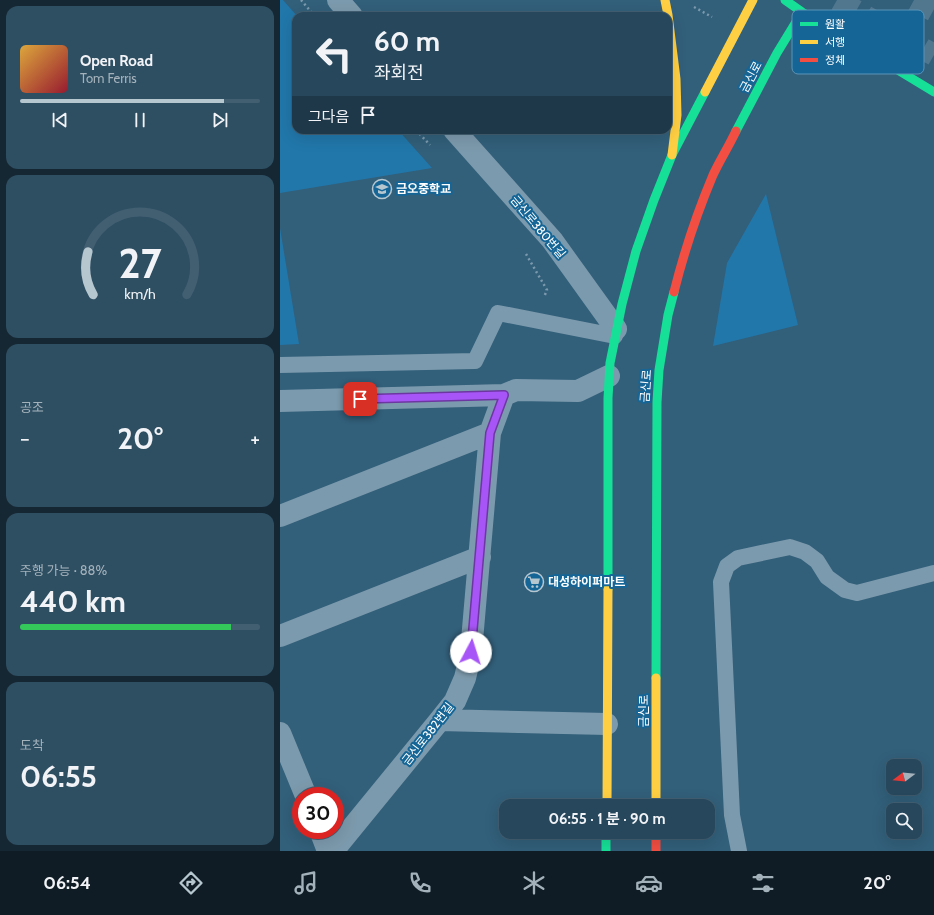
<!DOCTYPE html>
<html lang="ko">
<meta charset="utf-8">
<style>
body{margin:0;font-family:Cabin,"Noto Sans KR",sans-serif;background:#2e4e62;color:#f1f3f6;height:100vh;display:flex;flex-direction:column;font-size:15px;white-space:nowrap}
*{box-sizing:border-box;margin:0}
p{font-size:13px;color:#a4b2bb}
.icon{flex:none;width:22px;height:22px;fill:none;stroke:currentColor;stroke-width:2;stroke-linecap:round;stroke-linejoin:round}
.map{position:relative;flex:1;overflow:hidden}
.sheet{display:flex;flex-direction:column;gap:6px;padding:6px;background:#152733;width:280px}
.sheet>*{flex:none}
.banner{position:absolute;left:12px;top:12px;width:380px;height:122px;border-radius:12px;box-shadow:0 4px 16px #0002,0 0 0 1px #425f72;background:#26475c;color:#f1f3f6;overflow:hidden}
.needle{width:26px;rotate:254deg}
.buttons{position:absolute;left:606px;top:759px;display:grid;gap:8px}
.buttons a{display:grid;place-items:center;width:36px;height:36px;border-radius:8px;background:#26475c;box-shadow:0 4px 16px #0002,0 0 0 1px #425f72;font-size:20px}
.speed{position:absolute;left:12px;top:787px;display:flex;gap:8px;font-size:20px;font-weight:700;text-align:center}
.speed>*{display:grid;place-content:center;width:52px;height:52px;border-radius:50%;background:#26475c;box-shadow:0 4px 16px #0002,0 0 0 1px #425f72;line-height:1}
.speed .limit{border:6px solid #d22;background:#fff;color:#111}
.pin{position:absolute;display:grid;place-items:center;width:34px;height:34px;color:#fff;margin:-17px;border-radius:8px;box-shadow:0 2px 6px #0006}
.me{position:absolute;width:44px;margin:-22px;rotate:5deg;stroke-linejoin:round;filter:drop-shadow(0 0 3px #0008)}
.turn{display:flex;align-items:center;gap:14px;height:84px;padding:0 16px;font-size:18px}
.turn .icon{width:52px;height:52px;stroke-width:2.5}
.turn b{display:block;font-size:28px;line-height:34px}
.then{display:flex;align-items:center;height:38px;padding:0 16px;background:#0003;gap:8px;font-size:15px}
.big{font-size:30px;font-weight:700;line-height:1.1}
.sheet .widget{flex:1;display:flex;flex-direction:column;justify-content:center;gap:6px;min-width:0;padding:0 14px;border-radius:12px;background:#2e4e62}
.sheet .dial{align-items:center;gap:0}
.dial svg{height:104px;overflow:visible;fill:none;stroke:#425f72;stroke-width:7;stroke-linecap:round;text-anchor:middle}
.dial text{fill:#f1f3f6;stroke:none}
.song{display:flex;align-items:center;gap:12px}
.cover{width:48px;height:48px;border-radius:6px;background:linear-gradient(135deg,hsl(40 70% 55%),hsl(350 70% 35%))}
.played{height:4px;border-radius:2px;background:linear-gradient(90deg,#b7c7d0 85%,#425f72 85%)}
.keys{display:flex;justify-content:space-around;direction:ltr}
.heat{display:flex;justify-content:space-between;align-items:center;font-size:22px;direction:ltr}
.charge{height:6px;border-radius:3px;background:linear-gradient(90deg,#34c759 88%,#425f72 0)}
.trip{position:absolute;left:219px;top:799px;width:216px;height:40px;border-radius:12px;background:#26475c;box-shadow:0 4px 16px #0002,0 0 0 1px #425f72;font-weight:700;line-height:40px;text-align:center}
.tabs{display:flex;height:64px;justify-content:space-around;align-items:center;background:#0f1c25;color:#a4b2bb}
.tabs .icon{width:28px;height:28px}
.tabs .current{color:#b7c7d0}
.tabs b{font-size:18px;color:#f1f3f6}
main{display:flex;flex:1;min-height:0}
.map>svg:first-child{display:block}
.green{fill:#2177aa}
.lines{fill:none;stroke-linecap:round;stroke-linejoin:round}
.secondary-tunnel{stroke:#51778e;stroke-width:22;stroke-dasharray:22 11;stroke-linecap:butt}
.path{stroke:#7c9aad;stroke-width:2.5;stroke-dasharray:2 3;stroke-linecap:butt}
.lane{stroke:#7c9aad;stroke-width:16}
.street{stroke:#7c9aad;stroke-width:22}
.fast{stroke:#16e098;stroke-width:9}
.slow{stroke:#ffcf43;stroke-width:9}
.jam{stroke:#f24e42;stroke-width:9}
.route-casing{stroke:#6d37a1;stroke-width:10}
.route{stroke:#a855f7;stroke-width:7}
.labels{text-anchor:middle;stroke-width:4;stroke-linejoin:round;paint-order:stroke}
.street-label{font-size:12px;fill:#fff;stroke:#156697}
.poi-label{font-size:12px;font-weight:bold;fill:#fff;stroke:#156697;text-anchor:start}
.key{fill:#156697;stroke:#5b94b6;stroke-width:1}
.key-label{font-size:11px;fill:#fff}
</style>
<main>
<section class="sheet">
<div class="widget">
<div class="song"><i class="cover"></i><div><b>Open Road</b><p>Tom Ferris</p></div></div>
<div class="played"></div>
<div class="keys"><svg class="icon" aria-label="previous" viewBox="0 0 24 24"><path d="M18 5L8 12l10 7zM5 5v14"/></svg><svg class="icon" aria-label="pause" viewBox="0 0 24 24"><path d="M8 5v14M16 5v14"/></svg><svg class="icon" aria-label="next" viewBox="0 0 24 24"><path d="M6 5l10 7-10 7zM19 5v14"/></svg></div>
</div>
<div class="widget dial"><svg viewBox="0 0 100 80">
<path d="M14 69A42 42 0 1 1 86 69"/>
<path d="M14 69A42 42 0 0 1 10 36" stroke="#b7c7d0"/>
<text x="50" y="56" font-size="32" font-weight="700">27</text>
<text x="50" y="72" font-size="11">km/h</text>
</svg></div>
<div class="widget"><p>공조</p>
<div class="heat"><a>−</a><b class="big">20°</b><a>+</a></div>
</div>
<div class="widget"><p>주행 가능 · 88%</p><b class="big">440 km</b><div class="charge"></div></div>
<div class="widget"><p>도착</p><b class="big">06:55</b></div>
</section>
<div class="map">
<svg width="654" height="851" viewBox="0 0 654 851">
<rect width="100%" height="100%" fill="#325f7a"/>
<path class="green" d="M 0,0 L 3,0 L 17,16 L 16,16 L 16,130 L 118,130 L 152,168 L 0,193 Z
M 486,194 L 518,325 L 433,346 L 447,263 Z
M 0,228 L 19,344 L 0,345 Z"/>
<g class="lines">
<path class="secondary-tunnel" d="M 557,0 L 654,55
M 634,0 L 654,11"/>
<path class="path" d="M 21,0 L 33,14
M 414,7 L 432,17
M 136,130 L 150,145
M 246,254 L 267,290 L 264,297"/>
<path class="lane" d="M 0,365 L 195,361 L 218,313 L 335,336
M 459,851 L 452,815 L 441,582 L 447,566 L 458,558 L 510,547 L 525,552 L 537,561 L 547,577 L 565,590 L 577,593 L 654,573"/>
<path class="street" d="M 58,0 L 72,16
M 174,130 L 272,240 L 336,329
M 0,401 L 224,395
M 0,516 L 210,433
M 0,636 L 200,557
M 160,720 L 327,724
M 0,733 L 26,796
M 40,830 L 48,851
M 53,851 L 160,720 L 175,701 L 185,678 L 191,652 L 210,433 L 224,395 L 236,390 L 298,391 L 329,376"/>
<path class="fast" d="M 505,0 L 522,12 L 654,92
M 456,131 L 497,53 L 522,12
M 328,589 L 328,398 L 330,363 L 342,304 L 356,251 L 374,200 L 392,155 L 425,92
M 376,678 L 377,402 L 379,370 L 388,315 L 394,292
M 326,832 L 326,851"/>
<path class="slow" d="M 385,0 L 388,15 L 396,79 L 397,115 L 392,155
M 425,92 L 473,0
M 327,806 L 328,589
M 376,806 L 376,678"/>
<path class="jam" d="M 394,292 C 404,252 417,213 433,175 C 440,160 449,146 456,131
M 376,832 L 376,851"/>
</g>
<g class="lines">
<g class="route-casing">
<path id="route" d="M 80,399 L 224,395 L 210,433 L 191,652"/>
</g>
<use href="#route" class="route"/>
</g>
<defs>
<g id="school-ring" transform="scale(1)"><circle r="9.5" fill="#156697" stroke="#b7c7d0" stroke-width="1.5"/><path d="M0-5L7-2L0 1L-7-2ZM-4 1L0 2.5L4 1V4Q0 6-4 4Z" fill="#b7c7d0"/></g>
<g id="supermarket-ring" transform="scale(1)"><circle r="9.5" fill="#156697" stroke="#b7c7d0" stroke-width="1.5"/><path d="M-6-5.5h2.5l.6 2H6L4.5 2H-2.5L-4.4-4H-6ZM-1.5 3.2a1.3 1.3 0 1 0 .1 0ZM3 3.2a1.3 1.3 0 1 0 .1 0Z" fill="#b7c7d0"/></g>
</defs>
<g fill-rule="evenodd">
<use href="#school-ring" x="102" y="189"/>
<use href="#supermarket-ring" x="254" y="582"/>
</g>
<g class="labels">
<g class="street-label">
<text transform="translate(471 77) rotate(-62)" y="4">금신로</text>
<text transform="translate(258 227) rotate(50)" y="4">금신로380번길</text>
<text transform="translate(366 386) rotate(-86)" y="4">금신로</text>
<text transform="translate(364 711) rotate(-90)" y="4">금신로</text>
<text transform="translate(148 734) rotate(-52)" y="4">금신로382번길</text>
</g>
<g class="poi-label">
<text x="116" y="193">금오중학교</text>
<text x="268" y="586">대성하이퍼마트</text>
</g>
</g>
<rect x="512" y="10" width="132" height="64" rx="6" class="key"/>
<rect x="520" y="22" width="18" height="4" fill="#16e098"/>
<rect x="520" y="40" width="18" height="4" fill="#ffcf43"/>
<rect x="520" y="58" width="18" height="4" fill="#f24e42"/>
<g class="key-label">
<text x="545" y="28">원활</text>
<text x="545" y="46">서행</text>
<text x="545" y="64">정체</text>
</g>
</svg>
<div class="buttons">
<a><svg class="needle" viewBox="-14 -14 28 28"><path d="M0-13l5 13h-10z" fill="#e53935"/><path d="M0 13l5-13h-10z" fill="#a4b2bb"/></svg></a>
<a><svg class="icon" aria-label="search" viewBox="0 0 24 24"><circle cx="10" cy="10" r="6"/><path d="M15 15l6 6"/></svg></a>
</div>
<div class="speed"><div class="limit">30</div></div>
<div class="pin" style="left:80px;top:399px;background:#d93025"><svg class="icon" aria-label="arrive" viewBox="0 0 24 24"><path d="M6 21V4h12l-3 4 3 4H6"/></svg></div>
<svg class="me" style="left:191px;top:652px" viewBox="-20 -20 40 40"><circle r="19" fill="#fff"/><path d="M0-13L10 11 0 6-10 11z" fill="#a855f7"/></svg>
<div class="trip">06:55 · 1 분 · 90 m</div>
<div class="banner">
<div class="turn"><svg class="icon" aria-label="left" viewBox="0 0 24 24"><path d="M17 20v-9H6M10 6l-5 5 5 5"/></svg><div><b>60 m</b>좌회전</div></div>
<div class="then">그다음<svg class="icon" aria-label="arrive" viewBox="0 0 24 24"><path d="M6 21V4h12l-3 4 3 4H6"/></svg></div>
</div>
</div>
</main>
<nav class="tabs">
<b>06:54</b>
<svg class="icon current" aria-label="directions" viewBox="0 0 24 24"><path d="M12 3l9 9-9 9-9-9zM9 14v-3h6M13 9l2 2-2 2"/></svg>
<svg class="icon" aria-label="music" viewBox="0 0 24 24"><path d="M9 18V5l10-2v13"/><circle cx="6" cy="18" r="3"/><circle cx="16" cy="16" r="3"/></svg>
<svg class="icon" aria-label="phone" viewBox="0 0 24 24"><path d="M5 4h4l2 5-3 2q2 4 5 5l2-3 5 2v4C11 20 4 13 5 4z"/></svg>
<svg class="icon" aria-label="climate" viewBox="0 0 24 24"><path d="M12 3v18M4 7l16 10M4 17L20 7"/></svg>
<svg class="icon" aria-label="car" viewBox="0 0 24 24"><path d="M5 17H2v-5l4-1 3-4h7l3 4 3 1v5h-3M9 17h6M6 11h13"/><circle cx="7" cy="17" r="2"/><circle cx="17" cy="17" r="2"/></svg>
<svg class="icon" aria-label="filters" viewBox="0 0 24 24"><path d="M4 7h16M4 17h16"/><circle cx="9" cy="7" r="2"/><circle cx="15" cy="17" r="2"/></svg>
<b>20°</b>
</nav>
